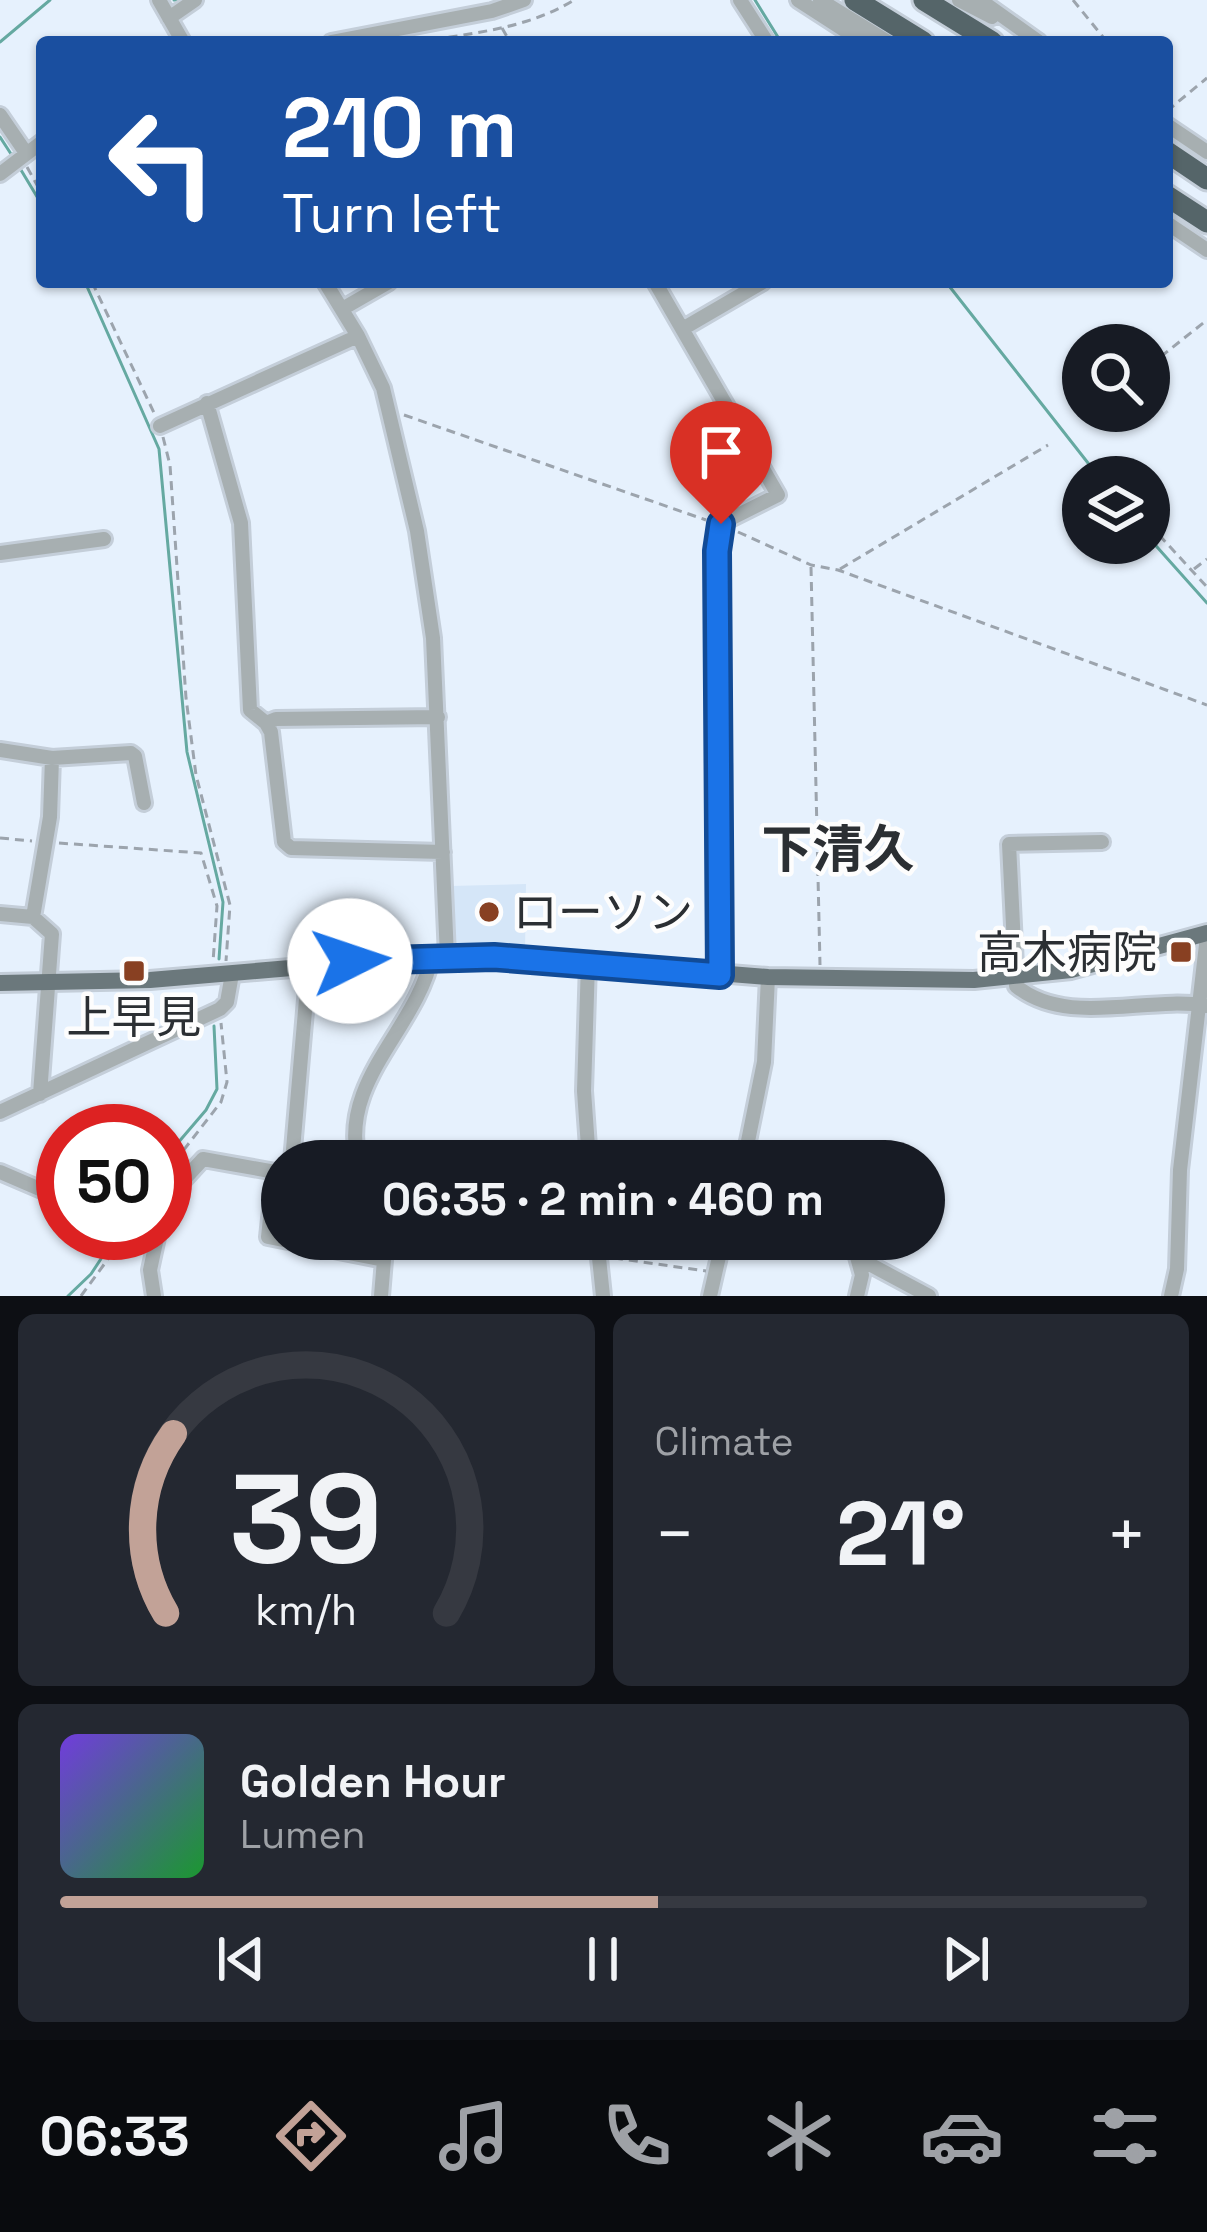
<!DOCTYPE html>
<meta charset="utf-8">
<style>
body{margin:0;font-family:"Space Grotesk","Noto Sans JP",sans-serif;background:#242831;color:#f1f3f6;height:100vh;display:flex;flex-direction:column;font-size:45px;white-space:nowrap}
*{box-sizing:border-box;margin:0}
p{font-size:39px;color:#9ea1a6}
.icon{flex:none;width:66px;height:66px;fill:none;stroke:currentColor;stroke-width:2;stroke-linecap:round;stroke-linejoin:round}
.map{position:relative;height:1296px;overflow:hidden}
.side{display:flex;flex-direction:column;gap:18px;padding:18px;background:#0d0f14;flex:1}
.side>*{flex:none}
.banner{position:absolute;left:36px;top:36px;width:1137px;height:252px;border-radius:12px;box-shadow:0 3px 9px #0004;background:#1a4fa0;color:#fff;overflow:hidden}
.tools{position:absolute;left:1062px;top:324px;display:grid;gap:24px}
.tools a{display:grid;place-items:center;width:108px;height:108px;border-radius:50%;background:#171b24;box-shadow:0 3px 9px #0004;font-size:60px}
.speed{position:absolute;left:36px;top:1104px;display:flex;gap:24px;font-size:60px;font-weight:700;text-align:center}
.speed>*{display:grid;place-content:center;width:156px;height:156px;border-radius:50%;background:#171b24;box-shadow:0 3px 9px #0004;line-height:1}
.speed .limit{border:18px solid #d22;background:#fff;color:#111}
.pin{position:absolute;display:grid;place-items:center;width:102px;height:102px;color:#fff;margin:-123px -51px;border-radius:50% 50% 50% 0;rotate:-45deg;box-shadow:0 0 12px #0007}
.pin .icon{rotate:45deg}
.me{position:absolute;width:132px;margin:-66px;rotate:86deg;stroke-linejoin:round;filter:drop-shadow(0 0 9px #0008)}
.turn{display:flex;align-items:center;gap:42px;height:252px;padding:0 48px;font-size:54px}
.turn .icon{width:156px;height:156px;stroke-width:2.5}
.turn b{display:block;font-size:84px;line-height:102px}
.big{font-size:90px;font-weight:600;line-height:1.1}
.side .tile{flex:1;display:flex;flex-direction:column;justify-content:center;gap:18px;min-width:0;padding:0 42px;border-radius:18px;background:#242831}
.side .dial{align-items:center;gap:0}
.dial svg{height:312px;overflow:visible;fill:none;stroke:#363941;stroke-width:7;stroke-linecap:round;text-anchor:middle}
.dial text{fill:#f1f3f6;stroke:none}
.song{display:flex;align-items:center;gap:36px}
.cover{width:144px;height:144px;border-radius:18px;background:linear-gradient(135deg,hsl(260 70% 55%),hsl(130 70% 35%))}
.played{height:12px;border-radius:6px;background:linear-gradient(90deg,#c2a297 55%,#363941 55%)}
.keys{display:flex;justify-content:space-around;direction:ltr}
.heat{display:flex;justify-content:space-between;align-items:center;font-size:66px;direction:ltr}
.side .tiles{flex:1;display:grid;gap:18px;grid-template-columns:1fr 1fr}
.tile:last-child{grid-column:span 2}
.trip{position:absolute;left:261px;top:1140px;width:684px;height:120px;border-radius:60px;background:#171b24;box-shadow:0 3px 9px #0004;font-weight:600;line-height:120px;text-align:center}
.menu{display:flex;height:192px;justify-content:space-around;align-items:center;background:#090b0e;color:#9ea1a6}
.menu .icon{width:84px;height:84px}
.menu .selected{color:#c2a297}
.menu b{font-size:54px;color:#f1f3f6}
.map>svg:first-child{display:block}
.built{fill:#d5e6f8}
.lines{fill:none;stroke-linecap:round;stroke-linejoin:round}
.stream{stroke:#65a9a1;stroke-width:3}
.minor-casing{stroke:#c4ced9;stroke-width:20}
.major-casing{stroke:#c4ced9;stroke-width:22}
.highway-casing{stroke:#c4ced9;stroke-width:27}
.path{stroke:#9ca4ad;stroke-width:3;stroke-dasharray:9 6;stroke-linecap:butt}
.minor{stroke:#a7afb1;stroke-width:14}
.major{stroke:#6b787c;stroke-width:16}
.highway{stroke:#556569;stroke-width:21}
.route-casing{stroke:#114b97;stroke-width:30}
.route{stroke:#1a73e8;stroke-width:21}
.poi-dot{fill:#884022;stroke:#fdfdfd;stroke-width:4.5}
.labels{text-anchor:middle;stroke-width:9;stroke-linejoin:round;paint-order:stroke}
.poi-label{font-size:45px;fill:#2b2f33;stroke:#fdfdfd;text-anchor:start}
.quarter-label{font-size:51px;font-weight:bold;fill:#2b2f33;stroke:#fdfdfd}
</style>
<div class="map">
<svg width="1207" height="1296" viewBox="0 0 1207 1296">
<rect width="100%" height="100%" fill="#e6f1fd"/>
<path class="built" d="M 526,884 L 525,951 L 463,950 L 454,945 L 451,886 Z"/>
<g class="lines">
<path class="stream" d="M 174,0 L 180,0
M 755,0 L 781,42
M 0,42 L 50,0
M 0,137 L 13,157
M 18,165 L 42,205
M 85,282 L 159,449 L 187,752 L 223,902 L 219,959
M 946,282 L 1099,477
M 1149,538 L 1207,603
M 165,1158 L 206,1110 L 217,1089 L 214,1026
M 68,1296 L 91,1274 L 118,1233"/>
<g class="minor-casing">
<path id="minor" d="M 159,0 L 183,42
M 740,0 L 767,42
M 798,0 L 863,42
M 820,0 L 888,42
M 959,0 L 992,17
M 980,0 L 1039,42
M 169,18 L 195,0
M 331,42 L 492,11 L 524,0
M 0,115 L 26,153
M 1167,125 L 1207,152
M 0,174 L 42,142
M 1167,223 L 1207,250
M 325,282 L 358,336 L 383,388 L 417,531 L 433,638 L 447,956
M 655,282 L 778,495 L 720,524 L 717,551 L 720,975
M 342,309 L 389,282
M 684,328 L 763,282
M 207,403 L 241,523 L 250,710 L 266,723 L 271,732 L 284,842 L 291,848 L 443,852
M 160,426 L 358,336
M 0,553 L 104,539
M 266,723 L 276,719 L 438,717
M 0,750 L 52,758 L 131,753 L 135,756 L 144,803
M 1102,842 L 1009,844 L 1016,986 C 1067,1028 1148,995 1207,1006
M 0,914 L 33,917
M 588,963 L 584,1091 L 589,1161
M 40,1094 L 52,934 L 33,917 L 50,817 L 52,758
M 0,1112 L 220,1009 L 227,1002 L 232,974
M 588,1154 L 637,1161
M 292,1161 L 309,965
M 358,1161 C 339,1080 417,1029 432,956
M 744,1161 L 764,1062 L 768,977
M 0,1172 L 63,1199
M 275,1172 L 268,1237 L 384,1260
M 165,1210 L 169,1196 L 203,1159 L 281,1173
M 380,1239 L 384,1260 L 381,1296
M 597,1239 L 603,1296
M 852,1239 L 862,1275 L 857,1296
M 858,1258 L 929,1296
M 154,1296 L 150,1270 L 158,1233
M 710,1296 L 723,1239
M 1171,1296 L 1177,1269 L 1180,1170 L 1207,936"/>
</g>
<g class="major-casing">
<path id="major" d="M 0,983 L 150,980 L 432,956 L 543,959 L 768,977 L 974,980 L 1071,970 L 1207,933"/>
</g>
<g class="highway-casing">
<path id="highway" d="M 855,0 L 923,42
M 924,0 L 992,42
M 1167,152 L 1207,179
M 1167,196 L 1207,222"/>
</g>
<path class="path" d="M 1073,0 L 1107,42
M 502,28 L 510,42
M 419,42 C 472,33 527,29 574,0
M 1167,111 L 1207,78
M 27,167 L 42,194
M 92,282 L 156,417
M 1149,366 L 1207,320
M 404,415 L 706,520
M 1082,418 L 1092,411
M 163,437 L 170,465 L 186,698 L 196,775 L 230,905 L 226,961
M 1103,469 L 1110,477
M 1149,524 L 1207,587
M 738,532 L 811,565 L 838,570 L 1207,705
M 811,567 L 820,965
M 840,569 L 1048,445
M 1194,569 L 1207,559
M 0,838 L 32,841
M 59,843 L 201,853 L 217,906 L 213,962
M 165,1174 L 221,1102 L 227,1082 L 221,1023
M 504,1239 L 587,1254
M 614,1258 L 706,1271
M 81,1296 L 127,1233"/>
<use href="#minor" class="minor"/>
<use href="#major" class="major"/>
<use href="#highway" class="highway"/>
</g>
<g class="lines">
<g class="route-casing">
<path id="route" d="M 350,961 L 494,957 L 720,975 L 717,551 L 721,524"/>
</g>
<use href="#route" class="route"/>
</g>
<g class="poi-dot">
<circle cx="489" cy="912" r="12"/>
<rect x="1169" y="940" width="24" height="24" rx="6"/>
<rect x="122" y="959" width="24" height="24" rx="6"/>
</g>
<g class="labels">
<g class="poi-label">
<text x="513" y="928">ローソン</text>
<text x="1157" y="968" text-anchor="end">高木病院</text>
<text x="134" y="1033" text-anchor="middle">上早見</text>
</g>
<g class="quarter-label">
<text x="838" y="867">下清久</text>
</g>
</g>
</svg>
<div class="tools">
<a><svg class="icon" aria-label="search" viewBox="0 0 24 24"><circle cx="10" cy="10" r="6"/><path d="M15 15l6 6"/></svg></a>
<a><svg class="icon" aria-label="layers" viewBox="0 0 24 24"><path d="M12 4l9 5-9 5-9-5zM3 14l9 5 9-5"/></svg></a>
</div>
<div class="speed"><div class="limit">50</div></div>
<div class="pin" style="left:721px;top:524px;background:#d93025"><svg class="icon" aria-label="arrive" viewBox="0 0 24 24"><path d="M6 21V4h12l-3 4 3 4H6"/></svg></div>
<svg class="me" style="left:350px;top:961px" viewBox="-20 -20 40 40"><circle r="19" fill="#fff"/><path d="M0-13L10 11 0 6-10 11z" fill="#1a73e8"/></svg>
<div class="trip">06:35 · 2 min · 460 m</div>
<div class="banner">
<div class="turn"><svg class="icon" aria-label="left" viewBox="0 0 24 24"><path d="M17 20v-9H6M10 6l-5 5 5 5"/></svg><div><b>210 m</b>Turn left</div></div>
</div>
</div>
<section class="side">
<div class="tiles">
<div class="tile dial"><svg viewBox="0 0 100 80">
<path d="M14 69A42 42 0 1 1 86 69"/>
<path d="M14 69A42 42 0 0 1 16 23" stroke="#c2a297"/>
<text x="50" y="56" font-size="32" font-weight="700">39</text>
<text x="50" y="72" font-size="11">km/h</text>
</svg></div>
<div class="tile"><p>Climate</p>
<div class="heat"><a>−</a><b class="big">21°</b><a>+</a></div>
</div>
<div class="tile">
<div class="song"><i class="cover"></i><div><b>Golden Hour</b><p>Lumen</p></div></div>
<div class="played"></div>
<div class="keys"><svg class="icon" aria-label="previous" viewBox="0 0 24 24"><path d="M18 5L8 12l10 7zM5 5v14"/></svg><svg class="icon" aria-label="pause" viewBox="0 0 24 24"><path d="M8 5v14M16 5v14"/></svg><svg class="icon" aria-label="next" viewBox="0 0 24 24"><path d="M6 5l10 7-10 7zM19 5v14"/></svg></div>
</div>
</div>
</section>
<nav class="menu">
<b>06:33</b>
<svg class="icon selected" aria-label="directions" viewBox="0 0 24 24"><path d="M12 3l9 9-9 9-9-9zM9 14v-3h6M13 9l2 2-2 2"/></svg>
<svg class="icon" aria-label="music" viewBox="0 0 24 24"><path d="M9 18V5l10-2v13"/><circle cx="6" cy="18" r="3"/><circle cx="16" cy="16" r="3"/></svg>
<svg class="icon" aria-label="phone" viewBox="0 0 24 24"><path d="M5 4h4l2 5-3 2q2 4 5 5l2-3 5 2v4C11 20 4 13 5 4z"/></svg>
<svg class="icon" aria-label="climate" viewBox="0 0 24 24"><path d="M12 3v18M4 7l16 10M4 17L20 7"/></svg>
<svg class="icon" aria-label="car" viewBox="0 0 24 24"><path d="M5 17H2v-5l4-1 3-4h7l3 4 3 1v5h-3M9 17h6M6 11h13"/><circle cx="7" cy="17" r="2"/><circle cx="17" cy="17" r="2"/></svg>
<svg class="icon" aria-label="filters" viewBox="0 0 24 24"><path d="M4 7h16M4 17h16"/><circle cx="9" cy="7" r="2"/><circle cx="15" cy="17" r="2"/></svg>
</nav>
